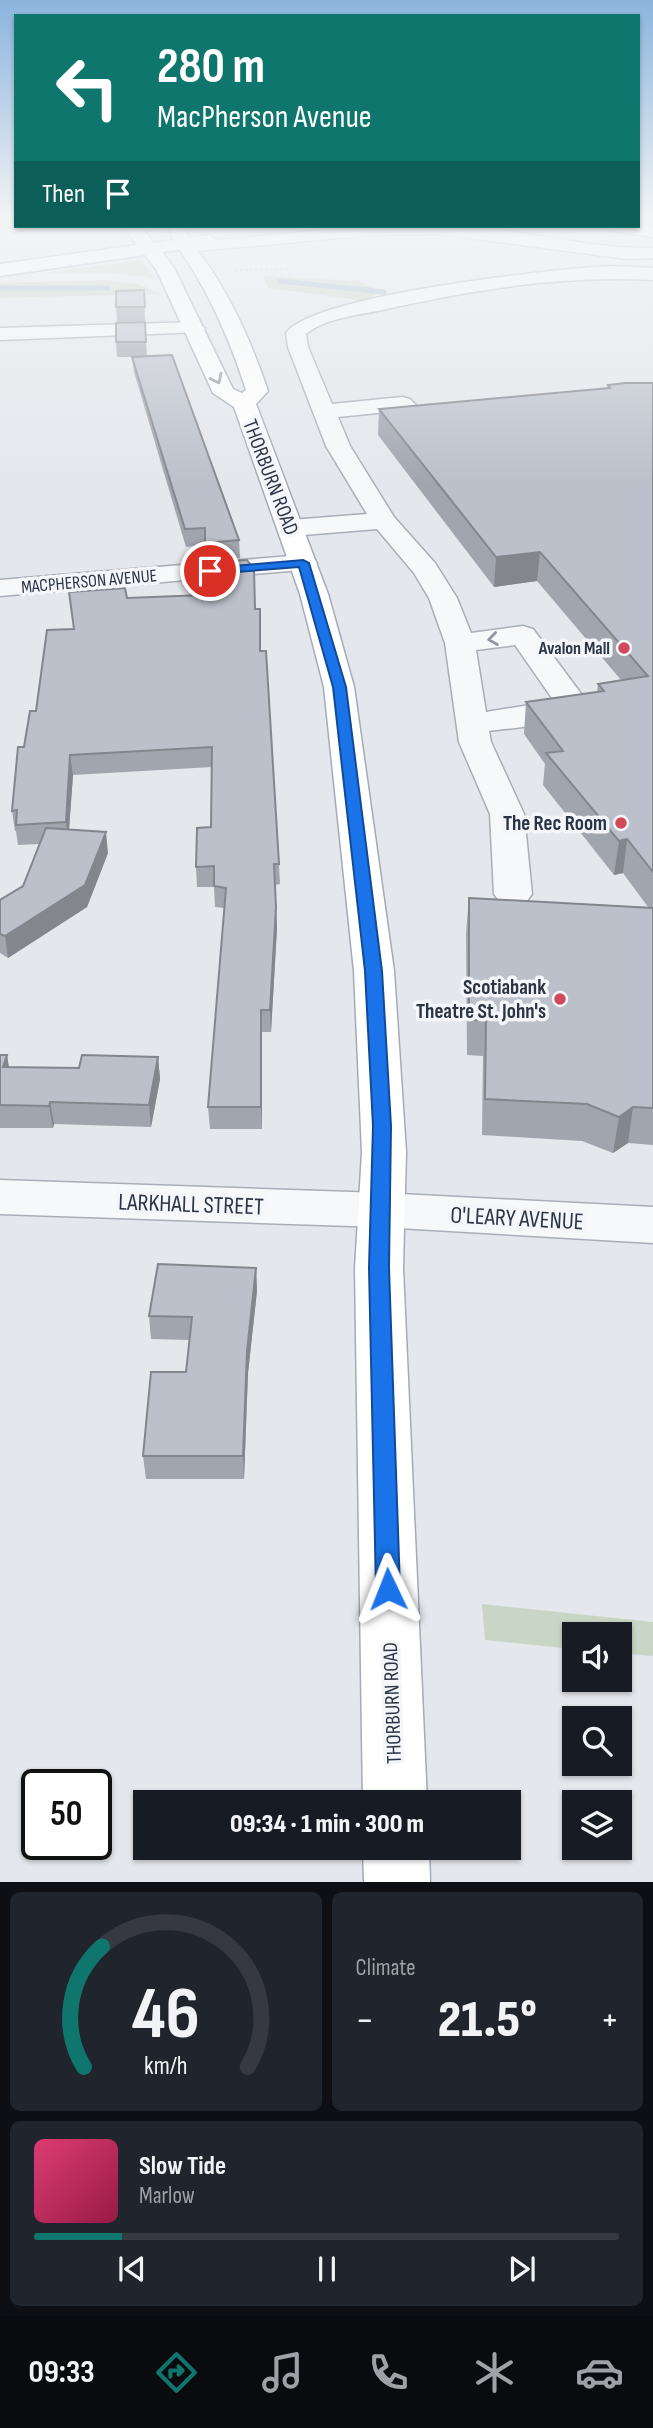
<!DOCTYPE html>
<meta charset="utf-8">
<style>
body{margin:0;font-family:"Sofia Sans Condensed",sans-serif;background:#20242c;color:#f1f3f6;height:100vh;display:flex;flex-direction:column;font-size:26px;white-space:nowrap}
*{box-sizing:border-box;margin:0}
p{font-size:23px;color:#9ea1a6}
.icon{flex:none;width:38px;height:38px;fill:none;stroke:currentColor;stroke-width:2;stroke-linecap:round;stroke-linejoin:round}
.map{position:relative;height:1882px;overflow:hidden}
.sheet{display:flex;flex-direction:column;gap:10px;padding:10px;background:#0d0f14;flex:1}
.sheet>*{flex:none}
.hud{position:absolute;left:14px;top:14px;width:626px;height:214px;border-radius:0px;box-shadow:0 2px 5px #0004;background:#0f766e;color:#fff;overflow:hidden}
.controls{position:absolute;left:562px;top:1622px;display:grid;gap:14px}
.controls a{display:grid;place-items:center;width:70px;height:70px;border-radius:0px;background:#171b24;box-shadow:0 2px 5px #0004;font-size:35px}
.speed{position:absolute;left:21px;top:1769px;display:flex;gap:14px;font-size:35px;font-weight:700;text-align:center}
.speed>*{display:grid;place-content:center;width:91px;height:91px;border-radius:50%;background:#171b24;box-shadow:0 2px 5px #0004;line-height:1}
.speed .limit{border:4px solid #111;border-radius:10px;background:#fff;color:#111}
.pin{position:absolute;display:grid;place-items:center;width:60px;height:60px;color:#fff;margin:-30px;border:4px solid #fff;border-radius:50%;box-shadow:0 2px 7px #0007}
.me{position:absolute;width:77px;margin:-38px;rotate:358deg;stroke-linejoin:round;filter:drop-shadow(0 0 5px #0008)}
.turn{display:flex;align-items:center;gap:24px;height:147px;padding:0 28px;font-size:32px}
.turn .icon{width:91px;height:91px;stroke-width:2.5}
.turn b{display:block;font-size:49px;line-height:60px}
.then{display:flex;align-items:center;height:66px;padding:0 28px;background:#0003;gap:14px;font-size:26px}
.big{font-size:52px;font-weight:800;line-height:1.1}
.sheet .widget{flex:1;display:flex;flex-direction:column;justify-content:center;gap:10px;min-width:0;padding:0 24px;border-radius:10px;background:#20242c}
.sheet .dial{align-items:center;gap:0}
.dial svg{height:182px;overflow:visible;fill:none;stroke:#363941;stroke-width:7;stroke-linecap:round;text-anchor:middle}
.dial text{fill:#f1f3f6;stroke:none}
.song{display:flex;align-items:center;gap:21px}
.cover{width:84px;height:84px;border-radius:10px;background:linear-gradient(135deg,hsl(340 70% 55%),hsl(340 70% 35%))}
.played{height:7px;border-radius:4px;background:linear-gradient(90deg,#0f766e 15%,#363941 15%)}
.keys{display:flex;justify-content:space-around;direction:ltr}
.heat{display:flex;justify-content:space-between;align-items:center;font-size:38px;direction:ltr}
.sheet .tiles{flex:1;display:grid;gap:10px;grid-template-columns:1fr 1fr}
.widget:last-child{grid-column:span 2}
.trip{position:absolute;left:133px;top:1790px;width:388px;height:70px;border-radius:0px;background:#171b24;box-shadow:0 2px 5px #0004;font-weight:800;line-height:70px;text-align:center}
.menu{display:flex;height:112px;justify-content:space-around;align-items:center;background:#090b0e;color:#9ea1a6}
.menu .icon{width:49px;height:49px}
.menu .current{color:#0f766e}
.menu b{font-size:32px;color:#f1f3f6}
.map>svg:first-child{display:block}
.green{fill:#c9d6c5}
.lines{fill:none;stroke-linecap:round;stroke-linejoin:round}
.stream{stroke:#9fb4cc;stroke-width:5}
.minor-casing{stroke:#a9aeb7;stroke-width:3}
.major-casing{stroke:#a3abb8;stroke-width:3}
.path{stroke:#c2c5cb;stroke-width:2;stroke-dasharray:2.5 2.5;stroke-linecap:butt}
.minor{fill:#f7f8fa;fill-rule:evenodd}
.major{fill:#fff;fill-rule:evenodd}
.wall{fill:#a1a5ae}
.shaded-wall{fill:#83868d}
.building{fill:#bbc0ca;stroke:#83868d;stroke-width:2}
.oneway{stroke:#959aa2}
.oneway2{stroke:#9196a0}
.route{fill:#1a73e8;stroke:#114b97;stroke-width:2}
.poi-dot{fill:#d1495b;stroke:#f4f6f9;stroke-width:2.5}
.labels{text-anchor:middle;stroke-width:7;stroke-linejoin:round;paint-order:stroke}
.far-street-label{font-size:18px;fill:#2b3445;stroke:#f4f6f9}
.far-poi-label{font-size:18px;font-weight:bold;fill:#2b3445;stroke:#f4f6f9;text-anchor:end}
.street-label{font-size:21px;fill:#2b3445;stroke:#f4f6f9}
.poi-label{font-size:21px;font-weight:bold;fill:#2b3445;stroke:#f4f6f9;text-anchor:end}
.near-street-label{font-size:24px;fill:#2b3445;stroke:#f4f6f9}
</style>
<div class="map">
<svg width="653" height="1882" viewBox="0 0 653 1882">
<rect width="100%" height="100%" fill="#e4e7ec"/>
<path class="green" d="M 142,260 L 154,278 L 111,273 L 44,273 Z
M 263,276 L 358,281 L 380,291 L 367,301 L 268,288 Z
M 103,280 L 138,284 L 161,294 L 0,298 L 0,283 Z
M 482,1604 L 653,1622 L 653,1656 L 620,1653 L 620,1634 L 574,1634 L 574,1649 L 485,1640 Z"/>
<g class="lines">
<path class="stream" d="M 280,281 L 384,292
M 0,288 L 108,288"/>
<g class="minor-casing">
<path id="minor" d="M 639,225 L 653,227 L 653,237 L 614,231 L 605,226 Z
M 612,266 L 653,268 L 653,280 C 560,275 472,290 382,310 C 359,315 325,318 306,334 L 308,347 L 332,404 L 402,397 L 410,399 L 423,412 L 461,411 L 464,416 L 461,421 L 417,426 L 409,424 L 397,411 L 338,417 L 350,446 L 394,517 L 435,563 L 457,598 L 471,633 L 523,626 L 533,629 L 585,699 L 586,705 C 571,726 515,727 489,731 L 491,742 L 524,814 L 532,894 L 526,902 L 513,905 L 500,902 L 494,894 L 490,814 L 459,742 L 445,643 L 429,598 L 414,573 L 377,529 L 291,536 L 282,534 L 278,528 L 282,522 L 291,520 L 367,514 L 326,446 L 288,347 L 286,333 C 313,295 559,268 612,266 ZM 515,645 L 554,701 L 486,712 L 476,650 Z
M 195,322 L 205,328 L 202,332 L 0,340 L 0,328 Z
M 303,555 L 313,557 L 317,563 L 313,569 L 0,596 L 0,580 Z
M 0,1180 L 381,1193 L 653,1207 L 653,1243 L 381,1227 L 0,1214 Z"/>
</g>
<g class="major-casing">
<path id="major" d="M 123,226 L 140,226 L 154,243 L 173,240 L 169,226 L 183,226 L 189,238 L 209,235 L 217,240 C 299,234 380,220 462,226 C 527,230 588,249 653,248 L 653,258 L 627,259 L 437,234 L 373,235 L 198,251 C 230,293 251,341 268,391 L 256,404 L 328,594 L 354,687 L 394,971 L 406,1152 L 403,1268 L 427,1802 L 363,1802 L 355,1268 L 362,1152 L 354,971 L 324,687 L 300,594 L 234,407 L 213,393 L 156,269 L 145,255 L 0,276 L 0,264 L 137,245 ZM 180,250 C 210,294 230,340 246,390 L 242,393 L 233,389 L 174,268 L 162,252 Z
M 363,1848 L 429,1848 L 430,1882 L 364,1882 Z"/>
</g>
<path class="path" d="M 235,270 L 291,269"/>
<use href="#minor" class="minor"/>
<use href="#major" class="major"/>
</g>
<path class="wall" d="M 144,290 L 145,321 L 117,322 L 116,307 Z
M 145,322 L 147,356 L 239,540 L 240,558 L 206,560 L 205,545 L 186,547 L 134,372 L 132,357 L 142,357 L 117,357 L 116,342 Z
M 653,383 L 653,1145 L 628,1143 L 613,1153 L 582,1141 L 482,1135 L 483,1056 L 467,1055 L 466,933 L 469,898 L 648,907 L 623,873 L 614,875 L 543,785 L 545,764 L 524,734 L 526,702 L 597,692 L 598,684 L 621,680 L 537,581 L 494,587 L 378,435 L 379,409 L 607,388 L 608,385 Z
M 127,598 L 255,609 L 261,651 L 279,864 L 280,884 L 275,885 L 277,928 L 271,1032 L 262,1032 L 262,1129 L 210,1129 L 208,1107 L 224,908 L 215,907 L 214,887 L 197,887 L 196,867 L 211,827 L 212,767 L 73,775 L 69,830 L 108,853 L 87,907 L 8,958 L 0,953 L 0,900 L 23,886 L 39,844 L 18,845 L 16,831 L 15,831 L 12,811 L 24,747 L 36,711 L 73,629 Z
M 0,1055 L 7,1055 L 9,1067 L 79,1068 L 158,1057 L 160,1079 L 151,1127 L 54,1124 L 53,1128 L 0,1128 Z
M 256,1268 L 257,1291 L 248,1373 L 244,1479 L 146,1479 L 143,1456 L 186,1372 L 189,1340 L 151,1339 L 149,1316 Z"/>
<path class="shaded-wall" d="M 540,552 L 537,581 L 494,587 L 496,557 Z
M 70,755 L 73,775 L 68,843 L 66,822 Z
M 106,832 L 108,853 L 87,907 L 8,958 L 5,936 Z
M 627,839 L 623,873 L 614,875 L 619,841 Z
M 276,907 L 277,928 L 271,1032 L 270,1010 Z
M 261,1010 L 262,1032 L 262,1129 L 261,1107 Z
M 7,1055 L 10,1077 L 3,1067 Z
M 158,1057 L 160,1079 L 151,1127 L 149,1105 Z
M 50,1102 L 54,1124 L 53,1128 L 49,1106 Z
M 633,1107 L 628,1143 L 613,1153 L 619,1117 Z
M 256,1268 L 257,1291 L 248,1373 L 244,1479 L 243,1456 L 247,1351 Z"/>
<path class="building" d="M 144,290 L 145,307 L 116,307 L 116,291 Z
M 145,322 L 146,342 L 116,342 L 116,323 Z
M 172,355 L 239,540 L 205,543 L 205,528 L 185,529 L 132,357 Z
M 625,383 L 653,383 L 653,872 L 627,839 L 619,841 L 546,753 L 563,751 L 526,702 L 604,691 L 598,684 L 648,676 L 540,552 L 496,557 L 379,409 L 610,388 L 608,385 Z
M 247,560 L 254,569 L 255,609 L 260,609 L 260,651 L 266,651 L 279,864 L 274,864 L 276,907 L 270,1010 L 261,1010 L 261,1107 L 208,1107 L 226,888 L 214,886 L 214,866 L 196,867 L 197,828 L 211,827 L 212,747 L 70,755 L 66,822 L 16,825 L 17,810 L 12,811 L 18,747 L 24,747 L 30,711 L 36,711 L 47,630 L 74,629 L 69,592 L 125,588 L 127,598 L 204,595 L 205,563 Z
M 46,828 L 106,832 L 85,885 L 5,936 L 0,934 L 0,900 L 23,886 Z
M 469,898 L 653,908 L 653,1108 L 633,1107 L 619,1117 L 587,1104 L 485,1099 L 486,1020 L 469,1020 Z
M 0,1055 L 7,1055 L 3,1067 L 79,1068 L 82,1055 L 158,1057 L 149,1105 L 50,1102 L 49,1106 L 0,1105 Z
M 158,1264 L 256,1268 L 247,1351 L 243,1456 L 143,1456 L 151,1372 L 186,1372 L 192,1317 L 149,1316 Z"/>
<defs><path id="oneway-chevron" d="M-2-3.5L2.5 0L-2 3.5" fill="none" stroke-width="1.6" stroke-linecap="round" stroke-linejoin="round" transform="scale(1.75)"/></defs>
<use class="oneway" href="#oneway-chevron" transform="translate(217 379) rotate(64)"/>
<use class="oneway2" href="#oneway-chevron" transform="translate(493 639) rotate(172)"/>
<linearGradient id="sky" x2="0" y2="1"><stop stop-color="#8bb4dd"/><stop offset="0.45" stop-color="#f3f4f6"/><stop offset="1" stop-color="#f3f4f6" stop-opacity="0"/></linearGradient>
<rect width="653" height="484" fill="url(#sky)"/>
<path class="route" d="M 303,560 L 309,563 L 346,687 L 382,971 L 391,1126 L 389,1268 L 400,1589 L 397,1597 L 388,1600 L 380,1597 L 376,1589 L 369,1268 L 373,1126 L 365,971 L 333,687 L 299,567 L 210,574 L 205,571 L 210,568 Z"/>
<g class="poi-dot">
<circle cx="624" cy="648" r="7"/>
<circle cx="621" cy="823" r="7"/>
<circle cx="560" cy="999" r="7"/>
</g>
<g class="labels">
<g class="far-street-label">
<text transform="translate(89 581) rotate(-5)" y="6">MACPHERSON AVENUE</text>
</g>
<g class="far-poi-label">
<text x="610" y="654">Avalon Mall</text>
</g>
<g class="street-label">
<text transform="translate(271 477) rotate(69)" y="7">THORBURN ROAD</text>
<text transform="translate(392 1703) rotate(-92)" y="7">THORBURN ROAD</text>
</g>
<g class="poi-label">
<text x="607" y="830">The Rec Room</text>
<text x="546" y="994">Scotiabank<tspan x="546" dy="24">Theatre St. John's</tspan></text>
</g>
<g class="near-street-label">
<text transform="translate(191 1204) rotate(2)" y="8">LARKHALL STREET</text>
<text transform="translate(517 1218) rotate(3)" y="8">O'LEARY AVENUE</text>
</g>
</g>
</svg>
<div class="controls">
<a><svg class="icon" aria-label="sound" viewBox="0 0 24 24"><path d="M4 9h4l5-4v14l-5-4H4zM17 9q2 3 0 6"/></svg></a>
<a><svg class="icon" aria-label="search" viewBox="0 0 24 24"><circle cx="10" cy="10" r="6"/><path d="M15 15l6 6"/></svg></a>
<a><svg class="icon" aria-label="layers" viewBox="0 0 24 24"><path d="M12 4l9 5-9 5-9-5zM3 14l9 5 9-5"/></svg></a>
</div>
<div class="speed"><div class="limit">50</div></div>
<div class="pin" style="left:210px;top:571px;background:#d93025"><svg class="icon" aria-label="arrive" viewBox="0 0 24 24"><path d="M6 21V4h12l-3 4 3 4H6"/></svg></div>
<svg class="me" style="left:388px;top:1589px" viewBox="-20 -20 40 40"><path d="M0-17L14 15 0 8-14 15z" fill="#1a73e8" stroke="#fff" stroke-width="4"/></svg>
<div class="trip">09:34 · 1 min · 300 m</div>
<div class="hud">
<div class="turn"><svg class="icon" aria-label="left" viewBox="0 0 24 24"><path d="M17 20v-9H6M10 6l-5 5 5 5"/></svg><div><b>280 m</b>MacPherson Avenue</div></div>
<div class="then">Then<svg class="icon" aria-label="arrive" viewBox="0 0 24 24"><path d="M6 21V4h12l-3 4 3 4H6"/></svg></div>
</div>
</div>
<section class="sheet">
<div class="tiles">
<div class="widget dial"><svg viewBox="0 0 100 80">
<path d="M14 69A42 42 0 1 1 86 69"/>
<path d="M14 69A42 42 0 0 1 22 16" stroke="#0f766e"/>
<text x="50" y="56" font-size="32" font-weight="700">46</text>
<text x="50" y="72" font-size="11">km/h</text>
</svg></div>
<div class="widget"><p>Climate</p>
<div class="heat"><a>−</a><b class="big">21.5°</b><a>+</a></div>
</div>
<div class="widget">
<div class="song"><i class="cover"></i><div><b>Slow Tide</b><p>Marlow</p></div></div>
<div class="played"></div>
<div class="keys"><svg class="icon" aria-label="previous" viewBox="0 0 24 24"><path d="M18 5L8 12l10 7zM5 5v14"/></svg><svg class="icon" aria-label="pause" viewBox="0 0 24 24"><path d="M8 5v14M16 5v14"/></svg><svg class="icon" aria-label="next" viewBox="0 0 24 24"><path d="M6 5l10 7-10 7zM19 5v14"/></svg></div>
</div>
</div>
</section>
<nav class="menu">
<b>09:33</b>
<svg class="icon current" aria-label="directions" viewBox="0 0 24 24"><path d="M12 3l9 9-9 9-9-9zM9 14v-3h6M13 9l2 2-2 2"/></svg>
<svg class="icon" aria-label="music" viewBox="0 0 24 24"><path d="M9 18V5l10-2v13"/><circle cx="6" cy="18" r="3"/><circle cx="16" cy="16" r="3"/></svg>
<svg class="icon" aria-label="phone" viewBox="0 0 24 24"><path d="M5 4h4l2 5-3 2q2 4 5 5l2-3 5 2v4C11 20 4 13 5 4z"/></svg>
<svg class="icon" aria-label="climate" viewBox="0 0 24 24"><path d="M12 3v18M4 7l16 10M4 17L20 7"/></svg>
<svg class="icon" aria-label="car" viewBox="0 0 24 24"><path d="M5 17H2v-5l4-1 3-4h7l3 4 3 1v5h-3M9 17h6M6 11h13"/><circle cx="7" cy="17" r="2"/><circle cx="17" cy="17" r="2"/></svg>
</nav>
